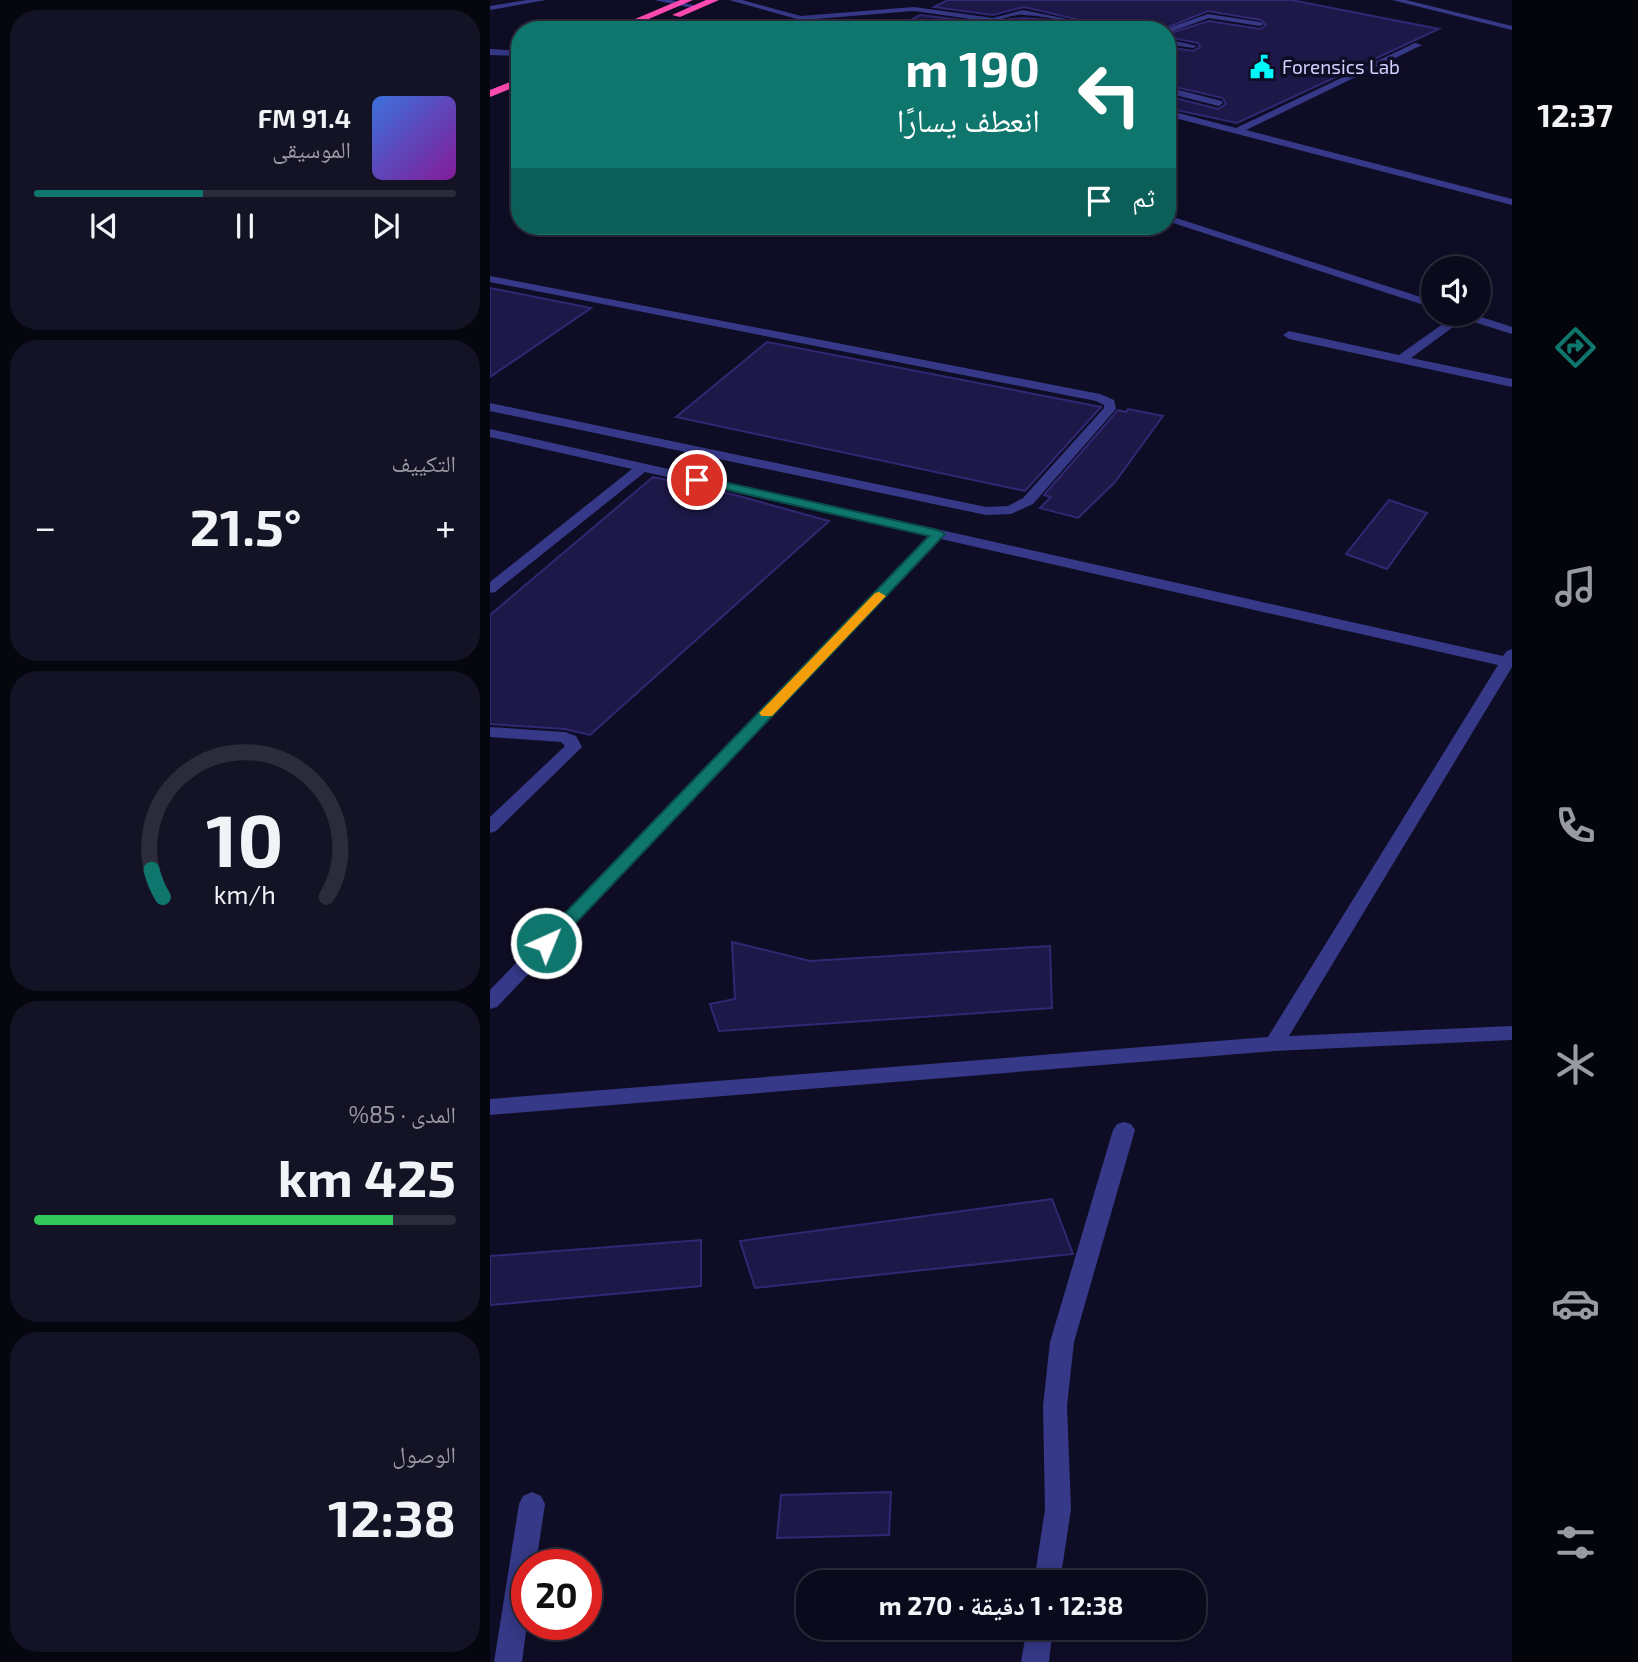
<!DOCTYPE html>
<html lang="ar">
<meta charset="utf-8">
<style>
body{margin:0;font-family:"Exo 2","Noto Naskh Arabic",sans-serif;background:#141325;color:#f1f3f6;direction:rtl;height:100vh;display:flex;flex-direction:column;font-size:26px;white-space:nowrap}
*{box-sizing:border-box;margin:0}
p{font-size:23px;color:#9a9aa3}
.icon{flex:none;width:38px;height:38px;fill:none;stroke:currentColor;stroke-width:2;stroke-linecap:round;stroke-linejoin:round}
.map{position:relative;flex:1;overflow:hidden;direction:ltr}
.side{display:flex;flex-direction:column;gap:10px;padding:10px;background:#06060f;width:490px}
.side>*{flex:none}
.hud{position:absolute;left:21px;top:21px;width:665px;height:214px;border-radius:28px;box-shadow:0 4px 18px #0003,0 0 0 2px #2b2b3b;direction:rtl;background:#0f766e;color:#fff;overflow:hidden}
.buttons{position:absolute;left:931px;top:256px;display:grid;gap:14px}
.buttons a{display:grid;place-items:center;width:70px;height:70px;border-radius:50%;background:#0b0a1c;box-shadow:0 4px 18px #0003,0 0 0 2px #2b2b3b;font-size:35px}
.speed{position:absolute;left:21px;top:1549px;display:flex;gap:14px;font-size:35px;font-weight:700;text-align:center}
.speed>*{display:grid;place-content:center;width:91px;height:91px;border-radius:50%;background:#0b0a1c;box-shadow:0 4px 18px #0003,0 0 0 2px #2b2b3b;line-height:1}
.speed .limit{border:10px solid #d22;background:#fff;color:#111}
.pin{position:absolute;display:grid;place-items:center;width:60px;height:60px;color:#fff;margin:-30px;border:4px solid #fff;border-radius:50%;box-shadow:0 2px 7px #0007}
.me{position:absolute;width:77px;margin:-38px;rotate:44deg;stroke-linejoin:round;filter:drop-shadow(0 0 5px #0008)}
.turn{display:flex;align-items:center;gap:24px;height:147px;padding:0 21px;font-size:32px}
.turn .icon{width:91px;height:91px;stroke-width:2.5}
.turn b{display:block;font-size:49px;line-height:60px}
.then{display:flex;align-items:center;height:66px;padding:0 21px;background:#0003;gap:14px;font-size:26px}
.big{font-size:52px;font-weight:700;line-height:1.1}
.side .tile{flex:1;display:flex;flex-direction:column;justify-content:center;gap:10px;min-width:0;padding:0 24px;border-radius:28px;background:#141325}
.side .dial{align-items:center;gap:0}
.dial svg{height:182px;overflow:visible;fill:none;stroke:#2b2b3b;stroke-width:7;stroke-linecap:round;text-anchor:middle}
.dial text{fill:#f1f3f6;stroke:none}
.song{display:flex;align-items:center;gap:21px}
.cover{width:84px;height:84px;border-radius:10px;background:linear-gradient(135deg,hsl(220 70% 55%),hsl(290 70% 35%))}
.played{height:7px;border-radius:4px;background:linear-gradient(90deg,#0f766e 40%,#2b2b3b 40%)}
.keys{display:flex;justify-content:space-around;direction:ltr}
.heat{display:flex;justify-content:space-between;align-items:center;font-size:38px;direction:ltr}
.charge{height:10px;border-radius:5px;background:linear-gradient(90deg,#34c759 85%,#2b2b3b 0)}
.trip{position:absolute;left:306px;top:1570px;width:410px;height:70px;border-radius:28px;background:#0b0a1c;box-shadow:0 4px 18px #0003,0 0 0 2px #2b2b3b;font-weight:700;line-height:70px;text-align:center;direction:rtl}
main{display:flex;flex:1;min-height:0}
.tab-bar{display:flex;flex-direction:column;width:126px;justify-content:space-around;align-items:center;background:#04040b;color:#9a9aa3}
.tab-bar .icon{width:49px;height:49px}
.tab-bar .active{color:#0f766e}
.tab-bar b{font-size:32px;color:#f1f3f6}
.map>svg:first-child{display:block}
.building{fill:#1d1847;stroke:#312874;stroke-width:2}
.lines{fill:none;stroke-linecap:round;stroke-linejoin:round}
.minor{fill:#353987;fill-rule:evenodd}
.highway{fill:#ff4bb1;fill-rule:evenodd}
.route{fill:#0f766e;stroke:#0a4d48;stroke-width:2}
.slow{fill:#f59e0b}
.labels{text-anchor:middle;stroke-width:7;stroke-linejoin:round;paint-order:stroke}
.far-poi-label{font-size:19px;fill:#d2d0ff;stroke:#0f0d25;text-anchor:start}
</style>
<main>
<nav class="tab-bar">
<b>12:37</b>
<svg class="icon active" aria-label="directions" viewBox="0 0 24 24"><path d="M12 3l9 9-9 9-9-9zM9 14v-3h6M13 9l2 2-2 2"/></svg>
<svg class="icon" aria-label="music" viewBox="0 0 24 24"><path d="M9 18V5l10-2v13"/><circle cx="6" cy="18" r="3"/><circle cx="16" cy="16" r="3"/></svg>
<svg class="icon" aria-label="phone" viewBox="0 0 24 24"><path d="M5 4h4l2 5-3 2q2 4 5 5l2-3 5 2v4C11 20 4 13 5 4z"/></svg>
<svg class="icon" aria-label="climate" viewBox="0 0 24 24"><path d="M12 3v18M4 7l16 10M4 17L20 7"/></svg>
<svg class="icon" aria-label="car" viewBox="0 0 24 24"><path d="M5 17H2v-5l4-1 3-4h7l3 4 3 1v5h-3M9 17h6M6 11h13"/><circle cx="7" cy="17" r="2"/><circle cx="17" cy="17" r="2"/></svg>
<svg class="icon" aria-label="filters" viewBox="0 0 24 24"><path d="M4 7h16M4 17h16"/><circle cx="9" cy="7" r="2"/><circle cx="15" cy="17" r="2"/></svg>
</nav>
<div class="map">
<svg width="1022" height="1662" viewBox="0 0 1022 1662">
<rect width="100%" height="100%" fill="#0f0d25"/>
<path class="building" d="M 458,0 L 801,0 L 949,29 L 747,123 L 677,108 L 677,96 L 728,109 L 736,104 L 733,98 L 677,85 L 677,47 L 703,51 L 710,47 L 708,43 L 677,37 L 677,34 L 719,21 L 770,29 L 776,25 L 771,20 L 718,11 L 671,30 L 633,30 L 534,7 L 503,15 L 444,7 Z
M 430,15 L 486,22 L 475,30 L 402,30 Z
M 534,18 L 558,20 L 603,30 L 493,30 L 520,19 Z
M 0,288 L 101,308 L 0,377 Z
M 277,342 L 611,407 L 535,491 L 186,417 Z
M 638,409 L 673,416 L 625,482 L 588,518 L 550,508 L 561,497 L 554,495 L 628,410 L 636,412 Z
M 163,477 L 245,495 L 339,521 L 100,735 L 75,729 L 0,724 L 0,615 Z
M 899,500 L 937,513 L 897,569 L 856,554 Z
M 242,942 L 320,961 L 560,946 L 562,1008 L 229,1031 L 220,1004 L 245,999 Z
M 562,1199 L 583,1254 L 265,1288 L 250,1241 Z
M 211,1240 L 211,1286 L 0,1305 L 0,1256 Z
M 401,1492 L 399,1535 L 287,1538 L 291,1495 Z"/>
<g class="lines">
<path class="minor" d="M 37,0 L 56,0 L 0,10 L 0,6 Z
M 164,0 L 181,0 L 211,7 L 207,9 Z
M 239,0 L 252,0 L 311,16 L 424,7 L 503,18 L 533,10 L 631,30 C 598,30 567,16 534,15 C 514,13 497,30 477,30 L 495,21 L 424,11 L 325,19 L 360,30 L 346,30 Z
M 902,0 L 916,0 L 1022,26 L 1022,30 Z
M 718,14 L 770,22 L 774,24 L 770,26 L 719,18 L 680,32 L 673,30 Z
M 677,39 L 707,46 L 703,48 L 677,44 Z
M 925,43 L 932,45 L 756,130 L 1022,199 L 1022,205 L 677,116 L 677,110 L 746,128 Z
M 0,49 L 30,51 L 30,56 L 0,55 Z
M 677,87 L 732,101 L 733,103 L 729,106 L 677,93 Z
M 677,215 L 943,301 L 943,308 L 677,221 Z
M 0,276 L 610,394 L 624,400 L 626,409 L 543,504 L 521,514 L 496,515 L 0,411 L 0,403 L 496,507 L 518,506 L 533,498 L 614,408 L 614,405 L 606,401 L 0,282 Z
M 961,313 L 979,313 L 1022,327 L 1022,334 L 974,319 L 921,358 L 1022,379 L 1022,387 L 799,339 L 793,335 L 799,331 L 909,355 L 964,316 Z
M 0,429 L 1013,656 L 1017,651 L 1022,649 L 1022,667 L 799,1036 L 1022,1026 L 1022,1040 L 784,1051 L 0,1115 L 0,1099 L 778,1037 L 1008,665 L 451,539 L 7,1007 L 0,1009 L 0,990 L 438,536 L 155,472 L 5,592 L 0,593 L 0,582 L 142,469 L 0,437 Z
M 0,727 L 75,732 L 86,736 L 92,747 L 6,831 L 0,833 L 0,817 L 75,746 L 71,742 L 0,737 Z
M 634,1122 L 641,1124 L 645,1130 L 584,1342 L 577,1406 L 581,1509 L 570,1582 L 544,1582 L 555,1509 L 553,1406 L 560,1342 L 623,1130 L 627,1124 Z
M 42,1492 L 51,1496 L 55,1504 L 46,1564 L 37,1564 L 37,1624 L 32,1662 L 4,1662 L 29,1504 L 33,1496 Z
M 537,1628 L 563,1628 L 559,1662 L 531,1662 Z"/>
<path class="highway" d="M 190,0 L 203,0 L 133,30 L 119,30 Z
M 216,0 L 229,0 L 190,17 L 182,15 Z
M 30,78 L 30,85 L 0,97 L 0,90 Z"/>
</g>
<path class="route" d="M 207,476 L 448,530 L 455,534 L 62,948 L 50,948 L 47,943 L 50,939 L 439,536 L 203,482 L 203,477 Z"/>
<path class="slow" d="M 389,592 L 396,596 L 394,598 L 282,716 L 272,716 L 269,713 L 272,710 L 385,593 Z"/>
<defs>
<g id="civic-bare" transform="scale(1.89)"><path d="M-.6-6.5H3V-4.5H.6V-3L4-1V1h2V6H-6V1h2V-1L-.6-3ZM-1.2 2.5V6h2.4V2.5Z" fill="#00f8fb" stroke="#0f0d25" stroke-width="2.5" paint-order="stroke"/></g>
</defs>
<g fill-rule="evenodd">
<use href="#civic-bare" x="772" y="67"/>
</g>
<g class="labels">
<g class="far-poi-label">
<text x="792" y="74">Forensics Lab</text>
</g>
</g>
</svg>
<div class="buttons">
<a><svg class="icon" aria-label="sound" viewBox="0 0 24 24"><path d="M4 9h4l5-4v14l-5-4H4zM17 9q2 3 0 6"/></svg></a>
</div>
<div class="speed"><div class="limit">20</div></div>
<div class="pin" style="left:207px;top:480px;background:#d93025"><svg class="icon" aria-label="arrive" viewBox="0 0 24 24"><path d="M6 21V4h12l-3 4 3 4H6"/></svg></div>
<svg class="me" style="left:56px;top:943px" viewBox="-20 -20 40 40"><circle r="17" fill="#0f766e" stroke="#fff" stroke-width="3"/><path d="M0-11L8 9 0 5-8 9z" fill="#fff"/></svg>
<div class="trip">12:38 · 1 دقيقة · 270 m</div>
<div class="hud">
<div class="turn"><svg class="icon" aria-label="left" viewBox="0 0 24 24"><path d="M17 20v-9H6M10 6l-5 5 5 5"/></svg><div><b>190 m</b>انعطف يسارًا</div></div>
<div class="then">ثم<svg class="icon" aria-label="arrive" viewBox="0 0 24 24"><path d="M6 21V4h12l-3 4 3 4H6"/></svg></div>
</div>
</div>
<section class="side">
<div class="tile">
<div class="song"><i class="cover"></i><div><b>91.4 FM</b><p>الموسيقى</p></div></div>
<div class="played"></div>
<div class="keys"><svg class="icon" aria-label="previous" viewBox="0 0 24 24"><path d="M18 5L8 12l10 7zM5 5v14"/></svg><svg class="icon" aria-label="pause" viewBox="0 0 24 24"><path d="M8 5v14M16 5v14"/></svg><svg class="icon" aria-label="next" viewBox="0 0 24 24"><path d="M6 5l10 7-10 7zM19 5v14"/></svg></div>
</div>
<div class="tile"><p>التكييف</p>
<div class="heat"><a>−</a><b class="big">21.5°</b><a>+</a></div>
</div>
<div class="tile dial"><svg viewBox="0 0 100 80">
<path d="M14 69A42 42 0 1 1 86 69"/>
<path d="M14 69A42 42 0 0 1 9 57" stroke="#0f766e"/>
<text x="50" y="56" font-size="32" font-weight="700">10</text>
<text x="50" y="72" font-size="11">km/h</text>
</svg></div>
<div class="tile"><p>المدى · 85%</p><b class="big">425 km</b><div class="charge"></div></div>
<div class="tile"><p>الوصول</p><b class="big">12:38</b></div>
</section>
</main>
